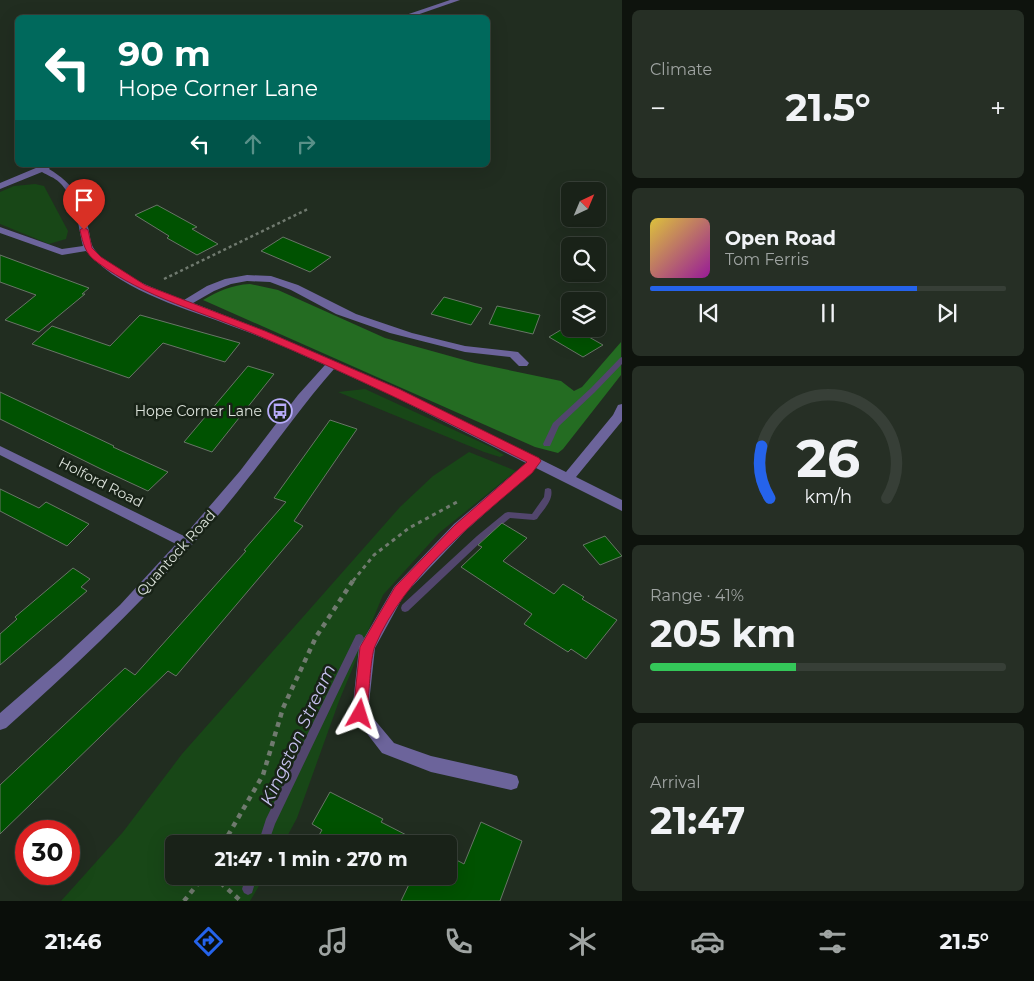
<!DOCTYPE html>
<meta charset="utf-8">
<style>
body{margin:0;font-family:Montserrat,sans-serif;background:#262f25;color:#f1f3f6;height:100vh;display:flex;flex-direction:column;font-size:19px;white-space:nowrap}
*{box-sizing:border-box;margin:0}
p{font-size:16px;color:#9fa4a2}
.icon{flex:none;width:28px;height:28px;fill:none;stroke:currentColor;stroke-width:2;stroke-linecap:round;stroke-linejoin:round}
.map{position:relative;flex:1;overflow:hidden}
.side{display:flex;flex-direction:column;gap:10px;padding:10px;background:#0e130d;width:412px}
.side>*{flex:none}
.guide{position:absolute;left:15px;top:15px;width:475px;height:152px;border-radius:8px;box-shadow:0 5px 20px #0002,0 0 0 1px #373f37;background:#00695c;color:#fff;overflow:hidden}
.needle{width:32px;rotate:44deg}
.tools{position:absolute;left:561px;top:182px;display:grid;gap:10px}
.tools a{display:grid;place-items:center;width:45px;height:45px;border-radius:8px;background:#192218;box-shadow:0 5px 20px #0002,0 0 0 1px #373f37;font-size:25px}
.speed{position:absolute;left:15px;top:820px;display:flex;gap:10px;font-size:25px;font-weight:700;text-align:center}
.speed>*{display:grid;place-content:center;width:65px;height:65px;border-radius:50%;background:#192218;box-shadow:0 5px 20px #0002,0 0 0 1px #373f37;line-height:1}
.speed .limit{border:8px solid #d22;background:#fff;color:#111}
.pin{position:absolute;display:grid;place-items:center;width:42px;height:42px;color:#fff;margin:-51px -21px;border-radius:50% 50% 50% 0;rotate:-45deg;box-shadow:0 0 5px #0007}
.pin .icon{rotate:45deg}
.me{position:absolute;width:55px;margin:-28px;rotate:6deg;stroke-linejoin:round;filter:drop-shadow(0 0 4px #0008)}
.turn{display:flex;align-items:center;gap:18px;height:105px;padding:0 20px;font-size:22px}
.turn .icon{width:65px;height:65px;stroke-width:2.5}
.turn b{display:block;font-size:35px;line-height:42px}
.lanes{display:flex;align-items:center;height:48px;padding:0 20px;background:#0003;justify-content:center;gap:25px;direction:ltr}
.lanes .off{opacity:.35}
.big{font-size:38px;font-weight:700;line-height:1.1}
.side .widget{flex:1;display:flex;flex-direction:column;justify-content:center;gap:8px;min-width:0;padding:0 18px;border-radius:8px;background:#262f25}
.side .dial{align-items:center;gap:0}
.dial svg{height:130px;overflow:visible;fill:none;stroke:#373f37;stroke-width:7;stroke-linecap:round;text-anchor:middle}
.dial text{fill:#f1f3f6;stroke:none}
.song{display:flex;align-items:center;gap:15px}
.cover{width:60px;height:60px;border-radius:8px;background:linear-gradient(135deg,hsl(50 70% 55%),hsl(300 70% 35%))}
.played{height:5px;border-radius:2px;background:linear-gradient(90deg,#2563eb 75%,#373f37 75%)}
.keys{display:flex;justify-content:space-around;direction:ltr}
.heat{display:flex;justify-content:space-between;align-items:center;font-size:28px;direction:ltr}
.charge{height:8px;border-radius:4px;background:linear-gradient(90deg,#34c759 41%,#373f37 0)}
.trip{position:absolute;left:165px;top:835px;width:292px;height:50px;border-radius:8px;background:#192218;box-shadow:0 5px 20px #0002,0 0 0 1px #373f37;font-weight:700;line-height:50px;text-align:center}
.tabs{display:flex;height:80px;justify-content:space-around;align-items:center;background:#0a0e0a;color:#9fa4a2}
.tabs .icon{width:35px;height:35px}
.tabs .active{color:#2563eb}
.tabs b{font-size:22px;color:#f1f3f6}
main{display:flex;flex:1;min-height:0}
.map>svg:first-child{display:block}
.green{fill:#184717}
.forest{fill:#246c22}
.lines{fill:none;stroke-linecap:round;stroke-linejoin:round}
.stream{fill:#52466d;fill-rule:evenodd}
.building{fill:#005201;stroke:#687567}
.path-far2{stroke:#707a6f;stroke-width:2.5;stroke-dasharray:3 3;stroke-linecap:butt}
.path-far1{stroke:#707a6f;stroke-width:3;stroke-dasharray:4 4;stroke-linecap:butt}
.path{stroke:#707a6f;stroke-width:4.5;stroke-dasharray:5 5;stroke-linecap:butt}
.minor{fill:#6c649b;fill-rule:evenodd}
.route{fill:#e11d48;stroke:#92132f}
.labels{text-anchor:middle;stroke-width:5;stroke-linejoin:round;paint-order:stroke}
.poi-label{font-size:14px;fill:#dce3db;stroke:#182317;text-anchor:end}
.street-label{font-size:14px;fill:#dce3db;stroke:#182317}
.near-water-label{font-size:18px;font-style:italic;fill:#c5c0ed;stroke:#182317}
</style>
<main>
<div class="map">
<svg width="622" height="901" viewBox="0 0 622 901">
<rect width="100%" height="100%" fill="#212d20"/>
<path class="green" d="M 35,184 L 44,186 L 68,231 L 66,239 L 49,244 L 0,224 L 0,192 L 14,186 Z
M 365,389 L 491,447 L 504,455 L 500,457 L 484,452 L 338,392 Z
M 469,452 L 516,471 L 439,533 L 383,595 L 339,701 L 297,818 L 283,844 L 174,844 L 174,876 L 265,876 L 250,901 L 61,901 L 123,832 L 182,754 L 400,507 L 433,476 Z"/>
<path class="forest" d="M 250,284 L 278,290 L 385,338 L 475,363 L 561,381 L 574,391 L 582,387 L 621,342 L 621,375 L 563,449 L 558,453 L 535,447 L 203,300 C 219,291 231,285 250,284 Z"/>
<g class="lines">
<path class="stream" d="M 622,357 L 622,364 L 595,392 L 559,426 L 550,446 L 544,446 L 543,444 L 553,423 L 591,388 L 620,358 Z
M 548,488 L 551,489 C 554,500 543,510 537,519 L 534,520 L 510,518 L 483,540 L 408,611 L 405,612 L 402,611 L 401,608 L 402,605 L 477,536 L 505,513 L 508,512 L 532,514 L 544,497 L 545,489 Z
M 359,634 L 362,635 L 364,638 L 275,824 L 268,844 L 258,844 L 266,819 L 356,635 Z
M 246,876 L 257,876 L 252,893 L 248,895 L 244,893 L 242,889 Z"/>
</g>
<path class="building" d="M 157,205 L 197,227 L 192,229 L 218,244 L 197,255 L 167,238 L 169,236 L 135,215 Z
M 283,237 L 331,257 L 310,272 L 261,251 Z
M 0,255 L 89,288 L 82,294 L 85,294 L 39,332 L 5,320 L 36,295 L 0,282 Z
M 444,297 L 469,304 L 482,308 L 471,325 L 431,314 Z
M 497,306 L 540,315 L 533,334 L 489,324 Z
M 140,315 L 240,343 L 225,362 L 163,343 L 129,378 L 32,344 L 52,326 L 110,346 Z
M 569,325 L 570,329 L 575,329 L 603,345 L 583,357 L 549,337 Z
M 248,366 L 274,374 L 212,452 L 184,442 Z
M 0,392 L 114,446 L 113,447 L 168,472 L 148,491 L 105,471 L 0,419 Z
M 330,420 L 357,429 L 294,521 L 303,526 L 176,676 L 168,671 L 0,834 L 0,785 L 125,668 L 135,675 L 246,551 L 244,550 L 286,502 L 274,498 Z
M 0,489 L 39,508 L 46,502 L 89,524 L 67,546 L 0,511 Z
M 502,523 L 527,538 L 503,561 L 554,594 L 563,584 L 584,597 L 582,599 L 617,620 L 586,659 L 571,649 L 568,652 L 524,624 L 532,614 L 461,567 L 482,547 L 478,545 Z
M 605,536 L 622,556 L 600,565 L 583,545 Z
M 73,568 L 90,579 L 81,587 L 87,591 L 0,665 L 0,634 L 17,619 L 15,617 Z
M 330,792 L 383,819 L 381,822 L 424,844 L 314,844 L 322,830 L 312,824 Z
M 481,822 L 522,841 L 500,901 L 401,901 L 413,876 L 449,876 L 449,856 L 464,864 Z"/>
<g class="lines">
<path class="path-far2" d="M 164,279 L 308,209"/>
<path class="path-far1" d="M 353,581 L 374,555 L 409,528 L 457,502"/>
<path class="path" d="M 223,844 L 263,775 L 283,708 L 316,637 L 354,579
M 213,876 L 241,901
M 184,901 L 204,876"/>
<path class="minor" d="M 450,0 L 460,0 L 408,18 L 397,18 Z
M 43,165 L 52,165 L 49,169 C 74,184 82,199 88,227 C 90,234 90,243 94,249 C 113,274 156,289 184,300 L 207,286 L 225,279 L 247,275 L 271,276 L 298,285 L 356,314 L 412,333 L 465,346 L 518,352 L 529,363 L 527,366 L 519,366 L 510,357 L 465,352 L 390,333 L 336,314 L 291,290 L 270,282 L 247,281 L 231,284 L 214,291 L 193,303 L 265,331 L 399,389 L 566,472 L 613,415 L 618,405 L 622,404 L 622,421 L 576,477 L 622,500 L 622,511 L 536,468 L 464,532 L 404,595 L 375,648 L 368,712 L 394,743 L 431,756 L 511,774 L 517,776 L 519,782 L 517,788 L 511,790 L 431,772 L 382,753 L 352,714 L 359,647 L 394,587 L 454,524 L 526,463 L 391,395 L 334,369 C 303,404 278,441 249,477 C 231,501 211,524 190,547 C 133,612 70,671 6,728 L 0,730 L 0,713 L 61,660 L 120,605 L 176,544 L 0,455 L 0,446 L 184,536 L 240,471 L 298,395 L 325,365 C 296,352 267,339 237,328 C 186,308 123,293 86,251 L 62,255 L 0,233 L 0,227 L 62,249 L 83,246 C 78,225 76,198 59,182 C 55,178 47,175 42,172 L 0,189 L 0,183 Z"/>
</g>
<path class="route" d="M 84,227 L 88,230 L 92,248 L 101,257 L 145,285 L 265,331 L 399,389 L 539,458 L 541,461 L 532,473 C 475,522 405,575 375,646 C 370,658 369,698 367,714 L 365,718 L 360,720 L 355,718 L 353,714 L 360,647 L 395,587 L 455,525 L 527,462 C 439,418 350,374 259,336 C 204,312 145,298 97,262 C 85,254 83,243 80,230 Z"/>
<defs>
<g id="bus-ring" transform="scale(1.25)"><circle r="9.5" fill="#182317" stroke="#b6abf8" stroke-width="1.5"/><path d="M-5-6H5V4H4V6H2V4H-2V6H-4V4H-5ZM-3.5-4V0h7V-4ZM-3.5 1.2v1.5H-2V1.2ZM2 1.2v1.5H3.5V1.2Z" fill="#b6abf8"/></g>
</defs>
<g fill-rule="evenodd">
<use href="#bus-ring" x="280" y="411"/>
</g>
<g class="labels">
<g class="poi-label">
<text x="262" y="416">Hope Corner Lane</text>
</g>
<g class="street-label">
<text transform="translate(101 482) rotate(27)" y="5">Holford Road</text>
<text transform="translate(176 553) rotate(-48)" y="5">Quantock Road</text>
</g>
<g class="near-water-label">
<text transform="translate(298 735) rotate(-65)" y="6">Kingston Stream</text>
</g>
</g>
</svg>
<div class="tools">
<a><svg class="needle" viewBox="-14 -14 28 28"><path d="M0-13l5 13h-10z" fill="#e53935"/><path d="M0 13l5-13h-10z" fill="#9fa4a2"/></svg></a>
<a><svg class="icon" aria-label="search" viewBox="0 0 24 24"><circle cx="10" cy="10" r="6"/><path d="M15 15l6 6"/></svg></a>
<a><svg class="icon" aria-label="layers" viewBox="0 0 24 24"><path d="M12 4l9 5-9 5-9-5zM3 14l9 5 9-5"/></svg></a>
</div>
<div class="speed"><div class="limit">30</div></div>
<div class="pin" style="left:84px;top:230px;background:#d93025"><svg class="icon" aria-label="arrive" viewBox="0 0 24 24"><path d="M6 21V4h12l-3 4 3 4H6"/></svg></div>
<svg class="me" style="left:360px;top:714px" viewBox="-20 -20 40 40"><path d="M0-17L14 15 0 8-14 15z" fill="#e11d48" stroke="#fff" stroke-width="4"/></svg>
<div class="trip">21:47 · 1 min · 270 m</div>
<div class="guide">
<div class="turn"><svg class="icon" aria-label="left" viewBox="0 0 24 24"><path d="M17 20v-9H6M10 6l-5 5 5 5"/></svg><div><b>90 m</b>Hope Corner Lane</div></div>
<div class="lanes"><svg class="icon" aria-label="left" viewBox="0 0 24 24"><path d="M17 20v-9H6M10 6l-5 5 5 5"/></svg><svg class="icon off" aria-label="ahead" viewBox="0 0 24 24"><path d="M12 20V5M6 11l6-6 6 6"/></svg><svg class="icon off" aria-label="right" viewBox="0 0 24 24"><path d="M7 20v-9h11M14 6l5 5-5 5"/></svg></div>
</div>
</div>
<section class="side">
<div class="widget"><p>Climate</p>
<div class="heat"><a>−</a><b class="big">21.5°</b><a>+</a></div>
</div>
<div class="widget">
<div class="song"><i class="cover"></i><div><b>Open Road</b><p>Tom Ferris</p></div></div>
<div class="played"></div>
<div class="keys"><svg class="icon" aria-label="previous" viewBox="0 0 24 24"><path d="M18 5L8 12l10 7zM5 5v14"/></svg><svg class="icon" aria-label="pause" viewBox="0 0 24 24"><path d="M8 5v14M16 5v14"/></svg><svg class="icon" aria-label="next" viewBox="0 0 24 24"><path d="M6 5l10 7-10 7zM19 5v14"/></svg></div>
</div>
<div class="widget dial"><svg viewBox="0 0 100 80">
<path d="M14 69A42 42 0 1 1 86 69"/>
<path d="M14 69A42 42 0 0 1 9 37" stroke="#2563eb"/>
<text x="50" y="56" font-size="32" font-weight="700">26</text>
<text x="50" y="72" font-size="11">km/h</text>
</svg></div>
<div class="widget"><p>Range · 41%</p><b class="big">205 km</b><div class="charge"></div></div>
<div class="widget"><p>Arrival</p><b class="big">21:47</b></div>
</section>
</main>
<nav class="tabs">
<b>21:46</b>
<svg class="icon active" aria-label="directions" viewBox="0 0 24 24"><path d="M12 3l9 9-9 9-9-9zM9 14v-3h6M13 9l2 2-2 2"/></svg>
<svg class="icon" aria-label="music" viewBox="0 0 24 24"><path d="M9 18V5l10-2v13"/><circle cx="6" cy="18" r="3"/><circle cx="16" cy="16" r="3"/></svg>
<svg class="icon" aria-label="phone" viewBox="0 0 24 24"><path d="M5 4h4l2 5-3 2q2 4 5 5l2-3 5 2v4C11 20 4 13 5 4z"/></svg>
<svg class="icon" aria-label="climate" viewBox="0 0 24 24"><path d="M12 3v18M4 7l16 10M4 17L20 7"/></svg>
<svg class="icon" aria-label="car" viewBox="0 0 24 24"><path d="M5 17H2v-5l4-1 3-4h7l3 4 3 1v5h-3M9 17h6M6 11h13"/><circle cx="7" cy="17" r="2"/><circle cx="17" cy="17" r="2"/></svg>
<svg class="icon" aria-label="filters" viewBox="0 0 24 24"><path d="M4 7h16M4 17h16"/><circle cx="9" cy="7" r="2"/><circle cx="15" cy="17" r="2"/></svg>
<b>21.5°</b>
</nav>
